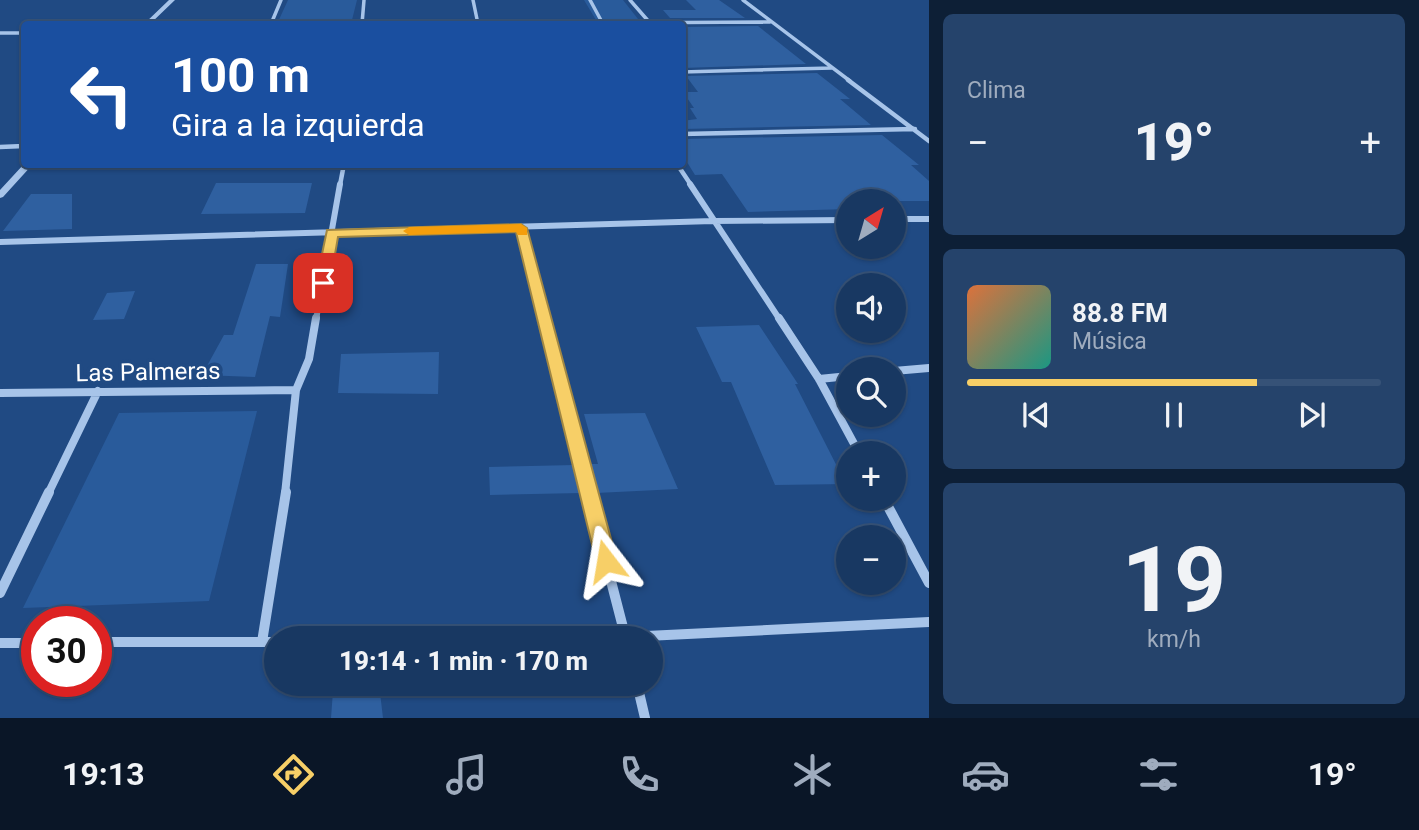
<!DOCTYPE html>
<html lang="es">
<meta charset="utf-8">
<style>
body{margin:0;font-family:Roboto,sans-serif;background:#25436b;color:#f1f3f6;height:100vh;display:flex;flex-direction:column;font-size:26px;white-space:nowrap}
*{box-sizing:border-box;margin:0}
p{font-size:23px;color:#9facbe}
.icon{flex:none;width:38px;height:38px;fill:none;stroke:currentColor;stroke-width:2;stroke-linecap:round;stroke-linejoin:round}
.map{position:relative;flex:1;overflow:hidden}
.side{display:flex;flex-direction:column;gap:14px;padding:14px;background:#0d1f36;width:490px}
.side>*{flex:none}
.top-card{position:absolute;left:21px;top:21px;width:665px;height:147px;border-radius:7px;box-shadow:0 2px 5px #0004,0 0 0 2px #365277;background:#1a4fa0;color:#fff;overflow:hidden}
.needle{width:46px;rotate:37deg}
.tools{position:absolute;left:836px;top:189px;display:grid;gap:14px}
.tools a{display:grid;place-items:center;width:70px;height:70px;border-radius:50%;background:#183862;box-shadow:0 2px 5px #0004,0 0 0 2px #365277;font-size:35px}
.speed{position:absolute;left:21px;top:606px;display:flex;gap:14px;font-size:35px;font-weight:700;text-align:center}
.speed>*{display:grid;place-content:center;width:91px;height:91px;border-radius:50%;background:#183862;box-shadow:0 2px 5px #0004,0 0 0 2px #365277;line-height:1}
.speed .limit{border:10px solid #d22;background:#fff;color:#111}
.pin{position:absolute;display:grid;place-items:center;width:60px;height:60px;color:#fff;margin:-30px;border-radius:14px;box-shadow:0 4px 10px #0006}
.me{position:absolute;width:77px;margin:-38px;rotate:346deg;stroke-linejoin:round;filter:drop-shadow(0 0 5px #0008)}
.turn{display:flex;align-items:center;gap:24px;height:147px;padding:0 35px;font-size:32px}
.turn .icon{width:91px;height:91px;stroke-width:2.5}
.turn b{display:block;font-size:49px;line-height:60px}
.big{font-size:52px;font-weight:800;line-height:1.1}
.side .widget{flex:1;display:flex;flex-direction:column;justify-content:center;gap:10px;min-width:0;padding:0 24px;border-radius:10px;background:#25436b}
.side .dial{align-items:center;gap:0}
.dial b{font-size:91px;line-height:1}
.song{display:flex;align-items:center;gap:21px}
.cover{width:84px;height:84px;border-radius:10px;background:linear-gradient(135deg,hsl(20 70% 55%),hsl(170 70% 35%))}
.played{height:7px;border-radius:4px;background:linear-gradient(90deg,#f7cf67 70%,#365277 70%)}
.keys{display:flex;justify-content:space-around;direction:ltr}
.heat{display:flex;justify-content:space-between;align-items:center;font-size:38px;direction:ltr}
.trip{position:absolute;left:264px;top:626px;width:399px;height:70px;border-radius:35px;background:#183862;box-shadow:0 2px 5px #0004,0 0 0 2px #365277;font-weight:800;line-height:70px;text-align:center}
.tabs{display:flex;height:112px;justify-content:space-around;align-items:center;background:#0a1627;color:#9facbe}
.tabs .icon{width:49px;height:49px}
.tabs .active{color:#f7cf67}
.tabs b{font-size:32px;color:#f1f3f6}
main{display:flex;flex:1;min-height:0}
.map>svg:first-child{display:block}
.green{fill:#295b9b}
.building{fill:#2f60a0}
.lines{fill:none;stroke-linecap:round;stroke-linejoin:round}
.minor-far4{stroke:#a7c4e9;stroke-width:3.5}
.minor-far3{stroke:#a7c4e9;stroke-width:4.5}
.minor-far2{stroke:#a7c4e9;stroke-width:6}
.minor-far1{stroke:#a7c4e9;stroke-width:8}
.minor{stroke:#a7c4e9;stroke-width:10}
.tertiary{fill:#a7c4e9;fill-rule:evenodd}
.route{fill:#f7cf67;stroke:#a18743;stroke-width:2}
.slow{fill:#f59e0b}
.labels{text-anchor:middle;stroke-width:7;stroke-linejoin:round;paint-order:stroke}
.street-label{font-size:24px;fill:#fff;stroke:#204a83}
</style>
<main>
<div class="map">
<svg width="929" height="718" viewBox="0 0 929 718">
<rect width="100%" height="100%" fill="#204a83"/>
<path class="green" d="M 288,0 L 357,0 L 351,24 L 277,24 Z
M 584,0 L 623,0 L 638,19 L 596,20 Z
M 257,411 L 209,601 L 23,608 L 119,413 Z"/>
<path class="building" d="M 686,0 L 719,0 L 745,18 L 670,18 L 663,10 L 696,10 Z
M 758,26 L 806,64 L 682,68 L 682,27 Z
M 817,73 L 850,99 L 840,99 L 871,125 L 682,129 L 682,121 L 697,119 L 690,108 L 694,108 L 683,92 L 698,92 L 686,76 Z
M 882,135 L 919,165 L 911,165 L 929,181 L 929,201 L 849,201 L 849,209 L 748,212 L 722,174 L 695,175 L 682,154 L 682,139 Z
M 216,183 L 312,183 L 305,213 L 201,214 Z
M 31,194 L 72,194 L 72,229 L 3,231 Z
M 256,264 L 288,264 L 280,317 L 270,316 L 255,377 L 202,375 L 224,335 L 233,335 Z
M 135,291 L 124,319 L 93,320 L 107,293 Z
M 759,325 L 798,384 L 795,384 L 846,484 L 775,485 L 731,382 L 722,382 L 696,327 Z
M 439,352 L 438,394 L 338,393 L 341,354 Z
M 645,413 L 678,489 L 596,493 L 588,464 L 598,464 L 584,414 Z
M 575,465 L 581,493 L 490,495 L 489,467 Z
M 379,684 L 383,718 L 331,718 L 333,691 Z"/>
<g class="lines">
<path class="minor-far4" d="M 473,0 L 478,24
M 590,0 L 603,24
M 630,0 L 650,23
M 743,0 L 850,81
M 602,23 L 770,22
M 271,24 L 281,0
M 362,24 L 364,0
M 0,33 L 24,33
M 682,72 L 832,68"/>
<path class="minor-far3" d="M 848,80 L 929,141
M 682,134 L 915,129
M 0,147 L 24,146
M 677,164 L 691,185
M 340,185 L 344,164"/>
<path class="minor-far2" d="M 690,184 L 780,320
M 894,219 L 929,219
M 521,228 L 544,320
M 0,242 L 713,221 L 849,220
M 316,320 L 340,184"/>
<path class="minor-far1" d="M 544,318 L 589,494
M 779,318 L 819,379 L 859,453
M 894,371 L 929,368
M 819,379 L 849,376
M 0,393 L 296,390
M 48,494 L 98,391
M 285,494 L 296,390 L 309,359 L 316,318"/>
<path class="minor" d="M 588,492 L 626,639
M 884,499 L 929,583
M 0,593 L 49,492
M 500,639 L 626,637 L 929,622
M 96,642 L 276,642
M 262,642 L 286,492
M 0,643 L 37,643
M 637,684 L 645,718"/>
<path class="tertiary" d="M 169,0 L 175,0 L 150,24 L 144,24 Z
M 24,164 L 33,164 L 3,197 L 0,198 L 0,190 Z"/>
</g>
<path class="route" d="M 521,224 L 527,228 L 617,561 L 614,567 L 606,570 L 599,567 L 596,561 L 516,232 L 338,237 L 330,283 L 323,287 L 316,283 L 327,230 Z"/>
<path class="slow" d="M 521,224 L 527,228 L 527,235 L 518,235 L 516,232 L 409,235 L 403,231 L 409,227 Z"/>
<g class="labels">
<g class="street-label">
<text transform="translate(148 372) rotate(-1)" y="8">Las Palmeras</text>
</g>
</g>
</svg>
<div class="tools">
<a><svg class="needle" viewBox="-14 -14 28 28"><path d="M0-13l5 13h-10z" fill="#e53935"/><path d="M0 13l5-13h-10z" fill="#9facbe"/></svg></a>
<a><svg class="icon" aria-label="sound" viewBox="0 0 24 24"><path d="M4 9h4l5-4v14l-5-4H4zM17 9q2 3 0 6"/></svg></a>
<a><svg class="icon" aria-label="search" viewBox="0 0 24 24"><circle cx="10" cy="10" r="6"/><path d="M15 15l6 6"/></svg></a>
<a>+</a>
<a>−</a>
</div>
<div class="speed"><div class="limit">30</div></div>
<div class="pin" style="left:323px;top:283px;background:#d93025"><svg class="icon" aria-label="arrive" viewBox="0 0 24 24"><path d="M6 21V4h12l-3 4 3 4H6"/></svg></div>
<svg class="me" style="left:606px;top:561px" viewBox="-20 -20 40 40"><path d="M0-17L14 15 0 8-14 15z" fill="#f7cf67" stroke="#fff" stroke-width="4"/></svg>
<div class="trip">19:14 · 1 min · 170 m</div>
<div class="top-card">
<div class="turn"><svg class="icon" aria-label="left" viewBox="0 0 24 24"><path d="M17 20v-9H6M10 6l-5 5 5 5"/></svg><div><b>100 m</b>Gira a la izquierda</div></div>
</div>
</div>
<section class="side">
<div class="widget"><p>Clima</p>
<div class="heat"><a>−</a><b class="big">19°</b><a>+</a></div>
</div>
<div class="widget">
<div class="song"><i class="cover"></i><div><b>88.8 FM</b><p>Música</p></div></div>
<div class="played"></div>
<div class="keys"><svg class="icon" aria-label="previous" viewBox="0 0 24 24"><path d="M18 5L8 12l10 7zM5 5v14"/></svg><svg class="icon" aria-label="pause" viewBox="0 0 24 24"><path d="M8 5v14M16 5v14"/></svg><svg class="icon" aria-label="next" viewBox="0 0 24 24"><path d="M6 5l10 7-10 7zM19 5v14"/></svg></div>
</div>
<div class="widget dial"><b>19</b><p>km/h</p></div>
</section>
</main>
<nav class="tabs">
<b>19:13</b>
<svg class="icon active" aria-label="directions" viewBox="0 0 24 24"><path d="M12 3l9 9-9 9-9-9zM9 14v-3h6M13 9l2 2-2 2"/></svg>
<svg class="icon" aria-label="music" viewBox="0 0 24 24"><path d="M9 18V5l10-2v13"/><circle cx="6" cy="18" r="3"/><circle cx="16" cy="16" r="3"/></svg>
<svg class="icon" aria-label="phone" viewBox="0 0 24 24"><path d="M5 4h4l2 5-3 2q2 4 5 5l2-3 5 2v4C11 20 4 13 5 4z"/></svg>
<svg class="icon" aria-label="climate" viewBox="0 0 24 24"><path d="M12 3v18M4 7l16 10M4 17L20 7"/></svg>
<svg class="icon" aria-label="car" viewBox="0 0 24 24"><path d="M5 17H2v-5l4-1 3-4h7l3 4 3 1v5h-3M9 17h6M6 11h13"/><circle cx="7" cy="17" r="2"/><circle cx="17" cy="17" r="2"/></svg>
<svg class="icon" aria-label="filters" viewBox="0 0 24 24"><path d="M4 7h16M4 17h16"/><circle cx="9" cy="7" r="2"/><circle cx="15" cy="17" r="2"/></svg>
<b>19°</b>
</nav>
